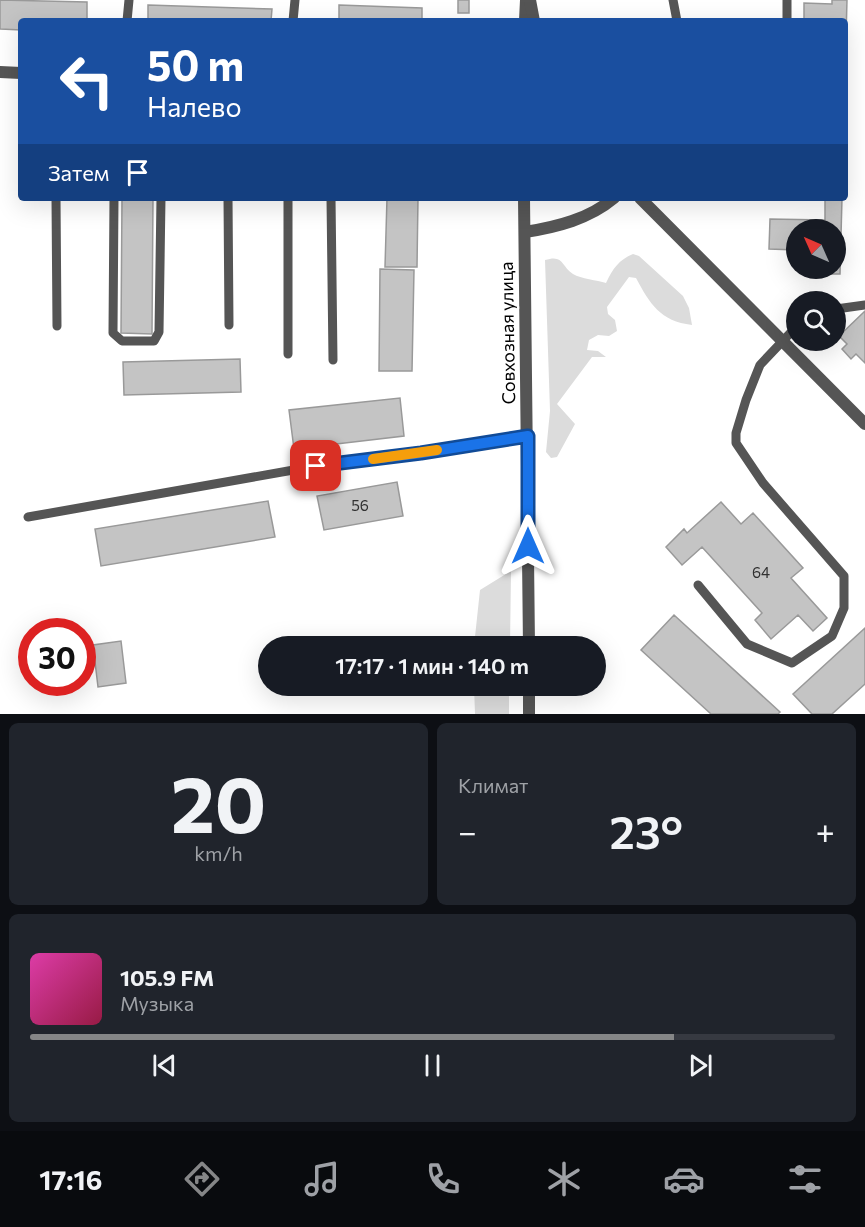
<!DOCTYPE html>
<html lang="ru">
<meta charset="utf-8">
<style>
body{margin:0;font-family:Commissioner,sans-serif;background:#20242c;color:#f1f3f6;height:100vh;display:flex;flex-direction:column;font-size:22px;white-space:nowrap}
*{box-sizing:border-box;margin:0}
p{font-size:20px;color:#9ea1a6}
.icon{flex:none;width:33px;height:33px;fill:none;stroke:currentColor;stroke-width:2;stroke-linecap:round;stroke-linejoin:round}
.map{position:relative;height:714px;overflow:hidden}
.sheet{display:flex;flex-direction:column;gap:9px;padding:9px;background:#0d0f14;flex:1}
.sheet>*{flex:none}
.top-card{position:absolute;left:18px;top:18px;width:830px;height:183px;border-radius:6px;box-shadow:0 6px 24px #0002;background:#1a4fa0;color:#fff;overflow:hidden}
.needle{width:39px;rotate:315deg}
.tools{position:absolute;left:786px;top:219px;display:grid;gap:12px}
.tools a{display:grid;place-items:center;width:60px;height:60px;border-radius:50%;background:#171b24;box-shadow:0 6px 24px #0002;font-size:30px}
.speed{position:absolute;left:18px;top:618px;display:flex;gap:12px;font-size:30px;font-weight:700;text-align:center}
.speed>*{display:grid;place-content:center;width:78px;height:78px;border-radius:50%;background:#171b24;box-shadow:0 6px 24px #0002;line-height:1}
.speed .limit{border:9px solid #d22;background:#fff;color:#111}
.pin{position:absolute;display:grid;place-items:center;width:51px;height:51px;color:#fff;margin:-26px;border-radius:12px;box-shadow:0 3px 9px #0006}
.me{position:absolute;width:66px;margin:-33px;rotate:0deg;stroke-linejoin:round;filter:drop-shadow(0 0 4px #0008)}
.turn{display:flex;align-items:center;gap:21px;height:126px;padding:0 30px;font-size:27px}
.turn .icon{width:78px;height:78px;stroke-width:2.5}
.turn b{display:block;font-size:42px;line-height:51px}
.then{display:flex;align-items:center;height:57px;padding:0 30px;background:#0003;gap:12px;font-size:22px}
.big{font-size:45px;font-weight:600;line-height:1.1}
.sheet .tile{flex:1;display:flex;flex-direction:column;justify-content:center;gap:9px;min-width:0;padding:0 21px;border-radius:9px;background:#20242c}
.sheet .dial{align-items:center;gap:0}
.dial b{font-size:78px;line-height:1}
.song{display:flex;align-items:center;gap:18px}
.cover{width:72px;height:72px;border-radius:9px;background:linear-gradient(135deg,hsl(320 70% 55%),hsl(340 70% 35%))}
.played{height:6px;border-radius:3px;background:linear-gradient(90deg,#858687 80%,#363941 80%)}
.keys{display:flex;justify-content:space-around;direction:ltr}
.heat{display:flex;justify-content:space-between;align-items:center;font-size:33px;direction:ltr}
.sheet .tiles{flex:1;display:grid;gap:9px;grid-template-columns:1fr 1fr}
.tile:last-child{grid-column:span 2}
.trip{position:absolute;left:258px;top:636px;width:348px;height:60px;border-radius:30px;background:#171b24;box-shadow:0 6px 24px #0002;font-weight:600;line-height:60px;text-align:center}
.tab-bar{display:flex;height:96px;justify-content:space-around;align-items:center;background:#090b0e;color:#9ea1a6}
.tab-bar .icon{width:42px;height:42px}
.tab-bar .on{color:#858687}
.tab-bar b{font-size:27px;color:#f1f3f6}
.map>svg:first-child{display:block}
.green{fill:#dcdcdc}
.building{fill:#c4c4c4;stroke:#999;stroke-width:1.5}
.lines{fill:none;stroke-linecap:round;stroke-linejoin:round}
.service{stroke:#555;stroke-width:9}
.minor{stroke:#555;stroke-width:12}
.tertiary{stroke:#555;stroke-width:12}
.route-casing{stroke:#114b97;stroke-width:15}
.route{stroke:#1a73e8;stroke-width:10}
.slow{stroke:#f59e0b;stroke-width:10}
.labels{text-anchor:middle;stroke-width:4.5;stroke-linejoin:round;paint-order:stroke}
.number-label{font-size:15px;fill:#313131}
.street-label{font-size:18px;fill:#000;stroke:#fff}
</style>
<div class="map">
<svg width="865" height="714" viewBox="0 0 865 714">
<rect width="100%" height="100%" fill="#fff"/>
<path class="green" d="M 633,254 L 639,256 L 683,296 L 689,308 L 692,325 C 660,321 650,304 636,278 L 629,277 L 607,307 L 608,314 L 615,320 L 617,331 L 609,336 L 598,335 L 589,340 L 587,350 L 598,351 L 606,357 L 592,357 L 557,404 L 575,424 L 557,457 L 551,458 L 546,452 L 550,411 L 545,260 C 564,254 561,266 573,274 C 581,279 597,280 606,283 C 613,268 619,260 633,254 Z
M 511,571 L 510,646 L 474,646 L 480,590 Z
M 474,686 L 509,686 L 509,714 L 475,714 Z"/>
<path class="building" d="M 0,0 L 87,2 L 87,21 L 21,21 L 21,30 L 0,29 Z
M 458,0 L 469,0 L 469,13 L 458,13 Z
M 832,0 L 847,0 L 844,111 L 844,21 L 804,21 L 804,3 L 832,4 Z
M 148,5 L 272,9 L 271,21 L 148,21 Z
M 339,5 L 422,8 L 422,21 L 339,21 Z
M 122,198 L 153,198 L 152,334 L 121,333 Z
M 387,198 L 418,198 L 417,267 L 385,267 Z
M 825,198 L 842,198 L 840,274 L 819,274 L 820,268 L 836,268 L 836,230 L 796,230 L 796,250 L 769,249 L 770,219 L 825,220 Z
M 380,269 L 414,270 L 412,371 L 379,371 Z
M 865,311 L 865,363 L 856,354 L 851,359 L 842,349 L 847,344 L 839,336 Z
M 240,359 L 241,392 L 124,395 L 123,362 Z
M 400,398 L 404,436 L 294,449 L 289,410 Z
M 397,482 L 403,516 L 324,530 L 317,496 Z
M 268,501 L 275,537 L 101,566 L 95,529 Z
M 721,502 L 741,524 L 753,513 L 803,568 L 791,578 L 827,618 L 813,631 L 798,615 L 771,639 L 755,620 L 762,613 L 702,547 L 682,565 L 666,547 L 684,529 L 687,533 Z
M 674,615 L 780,712 L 778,714 L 711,714 L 641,650 Z
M 865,628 L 865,684 L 832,714 L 812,714 L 793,694 Z
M 121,641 L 126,683 L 98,687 L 93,645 Z"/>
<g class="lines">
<path class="service" d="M 673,0 L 677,21
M 787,0 L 787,21
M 127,21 L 129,0
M 293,21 L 295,0
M 56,198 L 57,326
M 114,198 L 113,333 L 122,341 L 154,341 L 159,332 L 161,198
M 228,198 L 229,325
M 288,198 L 288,354
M 331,198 L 333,360
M 836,309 L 865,305
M 28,517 L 316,466 L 421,453 L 528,436
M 698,585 L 747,644 L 792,663 L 832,636 L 844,608 L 844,576 L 763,483 L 736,443 L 736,433 L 746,400 L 760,365 L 796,327"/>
<path class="minor" d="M 525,21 L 526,0
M 0,72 L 21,73
M 524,198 L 529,646
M 525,232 C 557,227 589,219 614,198
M 529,686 L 529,714"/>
<path class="tertiary" d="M 530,0 L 534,21
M 640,198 L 865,424"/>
</g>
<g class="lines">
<g class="route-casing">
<path id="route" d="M 316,466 L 421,453 L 528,436 L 528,546"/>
</g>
<use href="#route" class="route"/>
<path class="slow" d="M 373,459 L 437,450"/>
</g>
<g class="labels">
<g class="number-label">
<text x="360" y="511">56</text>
<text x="761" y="578">64</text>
</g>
<g class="street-label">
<text transform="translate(508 333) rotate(-91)" y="6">Совхозная улица</text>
</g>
</g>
</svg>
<div class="tools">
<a><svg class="needle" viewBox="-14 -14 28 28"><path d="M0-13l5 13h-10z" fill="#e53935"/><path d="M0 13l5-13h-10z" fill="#9ea1a6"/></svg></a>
<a><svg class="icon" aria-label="search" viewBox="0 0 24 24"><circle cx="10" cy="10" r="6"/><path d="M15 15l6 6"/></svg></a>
</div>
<div class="speed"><div class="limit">30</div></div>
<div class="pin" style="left:316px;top:466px;background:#d93025"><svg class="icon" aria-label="arrive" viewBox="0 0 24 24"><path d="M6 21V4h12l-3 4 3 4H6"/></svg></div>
<svg class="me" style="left:528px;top:546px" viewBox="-20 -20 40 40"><path d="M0-17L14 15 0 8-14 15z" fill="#1a73e8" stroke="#fff" stroke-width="4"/></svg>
<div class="trip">17:17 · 1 мин · 140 m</div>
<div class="top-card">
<div class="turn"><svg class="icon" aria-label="left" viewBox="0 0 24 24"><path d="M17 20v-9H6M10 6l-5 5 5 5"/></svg><div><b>50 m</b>Налево</div></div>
<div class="then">Затем<svg class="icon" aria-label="arrive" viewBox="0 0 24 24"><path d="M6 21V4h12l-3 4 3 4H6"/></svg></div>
</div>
</div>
<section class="sheet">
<div class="tiles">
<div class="tile dial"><b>20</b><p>km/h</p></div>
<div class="tile"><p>Климат</p>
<div class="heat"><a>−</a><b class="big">23°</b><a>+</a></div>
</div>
<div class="tile">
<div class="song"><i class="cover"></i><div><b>105.9 FM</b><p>Музыка</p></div></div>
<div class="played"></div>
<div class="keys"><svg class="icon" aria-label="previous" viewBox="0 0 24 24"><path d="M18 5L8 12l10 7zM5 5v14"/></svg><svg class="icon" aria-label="pause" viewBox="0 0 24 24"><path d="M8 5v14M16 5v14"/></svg><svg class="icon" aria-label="next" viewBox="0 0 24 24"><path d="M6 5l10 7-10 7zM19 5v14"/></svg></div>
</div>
</div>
</section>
<nav class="tab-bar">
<b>17:16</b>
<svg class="icon on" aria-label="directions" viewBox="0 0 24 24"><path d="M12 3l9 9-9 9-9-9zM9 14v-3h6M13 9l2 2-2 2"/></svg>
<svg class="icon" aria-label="music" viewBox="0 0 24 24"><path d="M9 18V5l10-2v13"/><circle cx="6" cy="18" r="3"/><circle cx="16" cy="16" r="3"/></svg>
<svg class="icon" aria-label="phone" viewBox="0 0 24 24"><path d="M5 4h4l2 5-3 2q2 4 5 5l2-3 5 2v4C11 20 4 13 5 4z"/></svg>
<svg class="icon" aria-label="climate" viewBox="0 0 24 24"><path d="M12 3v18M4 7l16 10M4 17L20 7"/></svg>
<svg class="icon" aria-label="car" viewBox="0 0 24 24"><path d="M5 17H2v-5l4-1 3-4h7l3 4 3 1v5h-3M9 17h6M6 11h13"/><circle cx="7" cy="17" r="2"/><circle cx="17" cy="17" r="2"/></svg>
<svg class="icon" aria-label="filters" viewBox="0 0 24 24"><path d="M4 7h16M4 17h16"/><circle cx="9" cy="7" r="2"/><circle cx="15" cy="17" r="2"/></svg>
</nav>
